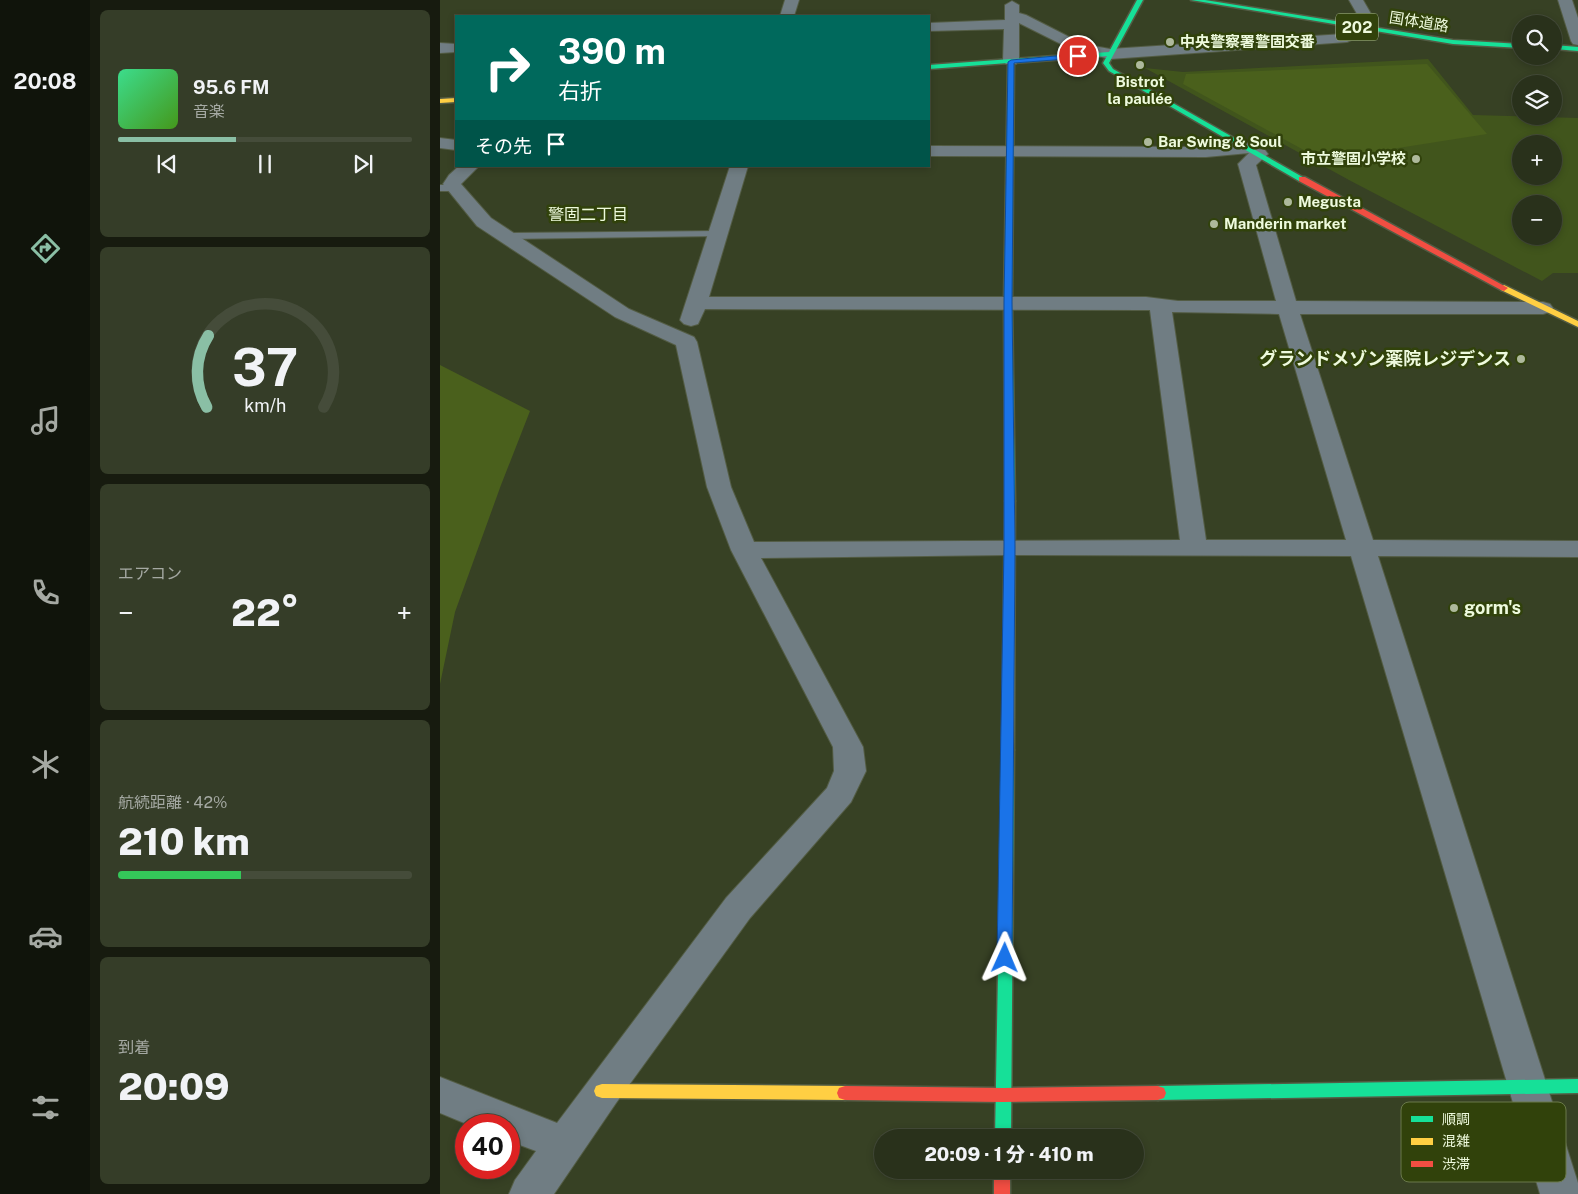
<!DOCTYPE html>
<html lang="ja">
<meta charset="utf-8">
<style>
body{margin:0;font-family:"Public Sans","Noto Sans JP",sans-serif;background:#353d28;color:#f1f3f6;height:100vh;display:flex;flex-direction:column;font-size:19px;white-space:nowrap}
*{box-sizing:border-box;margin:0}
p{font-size:16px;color:#a5a9a3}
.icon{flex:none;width:28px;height:28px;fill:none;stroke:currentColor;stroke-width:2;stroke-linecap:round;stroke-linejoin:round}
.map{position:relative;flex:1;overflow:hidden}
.panel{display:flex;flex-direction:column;gap:10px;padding:10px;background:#171b0f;width:350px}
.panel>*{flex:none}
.hud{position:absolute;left:15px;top:15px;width:475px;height:152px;border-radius:0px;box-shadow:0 2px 8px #0003,0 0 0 1px #454c3a;background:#00695c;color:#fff;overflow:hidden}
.tools{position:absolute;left:1072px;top:15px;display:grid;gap:10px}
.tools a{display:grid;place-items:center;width:50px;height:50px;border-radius:50%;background:#29311b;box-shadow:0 2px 8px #0003,0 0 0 1px #454c3a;font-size:25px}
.speed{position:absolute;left:15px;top:1114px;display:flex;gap:10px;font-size:25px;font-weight:700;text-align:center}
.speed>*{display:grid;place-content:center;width:65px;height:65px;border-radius:50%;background:#29311b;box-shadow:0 2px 8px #0003,0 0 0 1px #454c3a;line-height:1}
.speed .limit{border:8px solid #d22;background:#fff;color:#111}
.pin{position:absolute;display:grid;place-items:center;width:42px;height:42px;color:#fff;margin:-21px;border:2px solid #fff;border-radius:50%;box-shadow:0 1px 5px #0007}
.me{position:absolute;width:55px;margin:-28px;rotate:1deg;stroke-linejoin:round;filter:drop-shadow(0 0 4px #0008)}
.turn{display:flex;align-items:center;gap:18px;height:105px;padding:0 20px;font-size:22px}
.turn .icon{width:65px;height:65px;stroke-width:2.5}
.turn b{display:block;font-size:35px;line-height:42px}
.then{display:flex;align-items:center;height:48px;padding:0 20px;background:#0003;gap:10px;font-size:19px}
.big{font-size:38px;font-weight:800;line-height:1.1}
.panel .card{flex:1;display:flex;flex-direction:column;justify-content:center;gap:8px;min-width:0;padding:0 18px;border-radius:8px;background:#353d28}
.panel .dial{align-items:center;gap:0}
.dial svg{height:130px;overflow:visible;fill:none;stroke:#454c3a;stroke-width:7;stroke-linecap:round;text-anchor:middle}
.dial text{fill:#f1f3f6;stroke:none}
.song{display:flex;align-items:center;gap:15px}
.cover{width:60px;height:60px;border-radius:8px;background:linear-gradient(135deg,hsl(150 70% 55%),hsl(100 70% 35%))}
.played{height:5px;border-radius:2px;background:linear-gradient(90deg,#8abfa5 40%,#454c3a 40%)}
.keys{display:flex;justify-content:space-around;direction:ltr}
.heat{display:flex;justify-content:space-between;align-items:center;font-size:28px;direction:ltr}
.charge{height:8px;border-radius:4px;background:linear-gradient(90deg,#34c759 42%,#454c3a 0)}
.trip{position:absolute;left:434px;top:1129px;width:270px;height:50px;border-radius:25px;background:#29311b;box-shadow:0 2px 8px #0003,0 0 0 1px #454c3a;font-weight:800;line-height:50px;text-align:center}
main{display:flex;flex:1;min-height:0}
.dock{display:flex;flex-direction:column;width:90px;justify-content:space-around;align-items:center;background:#10140b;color:#a5a9a3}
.dock .icon{width:35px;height:35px}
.dock .on{color:#8abfa5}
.dock b{font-size:22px;color:#f1f3f6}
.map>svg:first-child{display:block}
.built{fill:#41551c;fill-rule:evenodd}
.green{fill:#4a601c}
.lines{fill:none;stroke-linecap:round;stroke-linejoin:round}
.lane-casing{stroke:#535c44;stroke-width:2}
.street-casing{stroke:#535c44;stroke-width:2}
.fast-casing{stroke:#535c44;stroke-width:3}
.slow-casing{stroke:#535c44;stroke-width:3}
.jam-casing{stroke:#535c44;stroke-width:3}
.lane{fill:#707d83;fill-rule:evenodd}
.street{fill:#707d83;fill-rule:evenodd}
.fast{fill:#16e098;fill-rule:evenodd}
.slow{fill:#ffcf43;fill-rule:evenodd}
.jam{fill:#f24e42;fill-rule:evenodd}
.route{fill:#1a73e8;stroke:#114b97}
.poi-dot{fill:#aeb99c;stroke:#31420b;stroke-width:2}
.labels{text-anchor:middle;stroke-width:5;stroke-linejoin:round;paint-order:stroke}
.far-street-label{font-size:15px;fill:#eefadd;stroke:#31420b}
.far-poi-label{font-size:15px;font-weight:bold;fill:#eefadd;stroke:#31420b;text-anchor:start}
.shield{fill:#31420b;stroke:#b5c39e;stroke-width:1}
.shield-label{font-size:16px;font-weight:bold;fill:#eefadd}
.far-neighbourhood-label{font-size:16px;fill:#eefadd;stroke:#31420b}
.poi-label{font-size:18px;font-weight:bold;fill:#eefadd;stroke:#31420b;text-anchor:end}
.key{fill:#31420b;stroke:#6a794a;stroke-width:1}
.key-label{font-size:14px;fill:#eefadd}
</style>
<main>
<nav class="dock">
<b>20:08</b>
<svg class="icon on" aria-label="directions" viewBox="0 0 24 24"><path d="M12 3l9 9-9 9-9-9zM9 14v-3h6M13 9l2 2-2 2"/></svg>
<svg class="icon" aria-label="music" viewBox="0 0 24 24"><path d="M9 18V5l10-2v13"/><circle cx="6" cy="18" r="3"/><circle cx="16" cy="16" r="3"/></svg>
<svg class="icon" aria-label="phone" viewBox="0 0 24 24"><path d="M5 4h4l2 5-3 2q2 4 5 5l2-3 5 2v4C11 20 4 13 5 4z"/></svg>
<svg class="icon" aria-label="climate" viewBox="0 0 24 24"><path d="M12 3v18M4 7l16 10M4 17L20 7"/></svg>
<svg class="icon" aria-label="car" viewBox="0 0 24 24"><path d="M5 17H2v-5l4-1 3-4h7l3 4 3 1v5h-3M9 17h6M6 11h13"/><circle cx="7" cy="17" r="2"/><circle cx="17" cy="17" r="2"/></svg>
<svg class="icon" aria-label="filters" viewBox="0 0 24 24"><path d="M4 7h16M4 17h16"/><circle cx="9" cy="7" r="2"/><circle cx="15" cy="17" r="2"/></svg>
</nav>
<section class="panel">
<div class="card">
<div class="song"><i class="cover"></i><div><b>95.6 FM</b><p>音楽</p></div></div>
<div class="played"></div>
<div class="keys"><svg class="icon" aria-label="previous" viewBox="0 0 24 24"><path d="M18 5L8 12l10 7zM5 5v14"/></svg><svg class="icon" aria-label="pause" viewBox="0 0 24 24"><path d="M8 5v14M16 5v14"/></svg><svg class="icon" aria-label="next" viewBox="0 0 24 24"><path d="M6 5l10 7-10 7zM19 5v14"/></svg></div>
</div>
<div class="card dial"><svg viewBox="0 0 100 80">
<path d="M14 69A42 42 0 1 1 86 69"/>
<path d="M14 69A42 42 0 0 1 15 25" stroke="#8abfa5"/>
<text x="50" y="56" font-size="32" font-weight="700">37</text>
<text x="50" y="72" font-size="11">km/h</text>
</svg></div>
<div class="card"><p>エアコン</p>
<div class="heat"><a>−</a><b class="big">22°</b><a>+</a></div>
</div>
<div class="card"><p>航続距離 · 42%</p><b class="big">210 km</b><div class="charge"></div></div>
<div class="card"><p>到着</p><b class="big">20:09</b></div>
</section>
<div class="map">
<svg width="1138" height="1194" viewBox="0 0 1138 1194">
<rect width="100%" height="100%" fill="#374124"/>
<path class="built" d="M 988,59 L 1033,115 L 1138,118 L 1138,273 L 1113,273 L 1102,281 L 909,180 L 705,68 L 743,72 ZM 1081,144 L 1114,144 L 1114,176 L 1081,176 ZM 1081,204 L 1114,204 L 1114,236 L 1081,236 Z"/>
<path class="green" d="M 987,64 L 1047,134 L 882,160 L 743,84 L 746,74 Z
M 0,365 L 90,411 L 61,485 L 15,612 L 0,684 Z"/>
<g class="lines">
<g class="lane-casing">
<path id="lane" d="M 0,185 L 14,185 L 19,188 L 14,191 L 0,191 Z
M 277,231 L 280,232 L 280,236 L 64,239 L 59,236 L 64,233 Z"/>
</g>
<g class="street-casing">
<path id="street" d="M 345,0 L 359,0 L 354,16 L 340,16 Z
M 909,0 L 923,0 L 934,19 L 931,31 L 907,42 L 670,59 L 633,50 L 579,23 L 579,61 L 576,64 L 566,64 L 563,61 L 564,29 L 489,31 L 489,23 L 565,20 L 565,5 L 572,1 L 579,5 L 579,13 L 586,15 L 643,44 L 670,49 L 904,34 L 919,26 L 920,19 Z
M 1118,0 L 1132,0 L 1138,18 L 1138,45 L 1133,44 L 1131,41 Z
M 0,43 L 16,44 L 16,52 L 0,53 Z
M 0,138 L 16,140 L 16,150 L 0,148 Z
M 809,143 L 815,144 L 817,149 L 825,150 L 828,154 L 816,165 L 856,301 L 1103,302 L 1110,304 L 1113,308 L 1110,312 L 1103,314 L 860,314 L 933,540 L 1138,541 L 1138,557 L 938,556 L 1138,1183 L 1138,1194 L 1100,1194 L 911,556 L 570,555 L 321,558 L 423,747 L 426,771 L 411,802 L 310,918 L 176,1103 L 114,1194 L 69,1194 L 75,1180 L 96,1151 L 69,1141 L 69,1125 L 29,1125 L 0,1113 L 0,1077 L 117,1123 L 286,898 L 387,788 L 394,771 L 393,747 L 291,550 L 267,487 L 236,345 L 175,317 L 37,226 L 3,184 L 9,175 L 19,166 L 39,166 L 21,184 L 51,218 L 189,309 L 254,337 L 257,342 L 291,487 L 314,542 L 740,540 L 710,310 L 265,309 L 258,324 L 251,326 L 244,324 L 240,320 L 290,166 L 308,166 L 269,297 L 706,297 L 738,301 L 836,301 L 798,164 L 809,153 L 766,157 L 489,156 L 489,146 L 766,147 ZM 732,312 L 839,314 L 906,540 L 766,540 Z"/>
</g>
<g class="fast-casing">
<path id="fast" d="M 697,0 L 703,0 L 669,63 L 673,69 L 866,179 L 859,181 L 669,71 L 663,63 L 667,56 L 574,63 L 572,302 L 575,501 L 570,504 L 566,503 L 565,501 L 564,302 L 568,63 L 489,69 L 489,65 L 669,52 Z
M 751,0 L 765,0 L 1013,40 L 1081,44 L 1081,48 L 1013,44 Z
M 1114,45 L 1138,47 L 1138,51 L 1114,49 Z
M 568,746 L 572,747 L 574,750 L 571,1138 L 555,1138 L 562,750 L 564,747 Z
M 1138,1079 L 1138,1093 L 718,1100 L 712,1098 L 710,1093 L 712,1088 L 718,1086 Z"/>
</g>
<g class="slow-casing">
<path id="slow" d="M 16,98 L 16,102 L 0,103 L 0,99 Z
M 1064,285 L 1138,321 L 1138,327 L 1061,290 L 1060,288 Z
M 570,498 L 575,501 L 574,750 L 572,753 L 564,753 L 562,750 L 565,501 Z
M 162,1084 L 405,1086 L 411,1088 L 413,1093 L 411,1098 L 405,1100 L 162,1098 L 156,1096 L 154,1091 L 156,1086 Z"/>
</g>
<g class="jam-casing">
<path id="jam" d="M 859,177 L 865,177 L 1068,288 L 1064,291 L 1061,290 L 859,181 Z
M 405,1086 L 563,1088 L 718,1086 L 724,1088 L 726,1093 L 724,1098 L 718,1100 L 563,1102 L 405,1100 L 399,1098 L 397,1093 L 399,1088 Z
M 554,1170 L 570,1170 L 570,1194 L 554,1194 Z"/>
</g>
<use href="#lane" class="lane"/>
<use href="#street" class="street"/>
<use href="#fast" class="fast"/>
<use href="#slow" class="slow"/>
<use href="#jam" class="jam"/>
</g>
<path class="route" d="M 638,54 L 640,55 L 640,58 L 574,63 L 572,302 L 575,547 L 572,958 L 570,962 L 565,964 L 559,962 L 557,958 L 564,547 L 564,302 L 568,62 L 571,60 Z"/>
<g class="poi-dot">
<circle cx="730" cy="42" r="5"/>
<circle cx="700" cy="65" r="5"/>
<circle cx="708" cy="142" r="5"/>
<circle cx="976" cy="159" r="5"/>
<circle cx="848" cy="202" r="5"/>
<circle cx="774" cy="224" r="5"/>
<circle cx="1081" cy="359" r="5"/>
<circle cx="1014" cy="608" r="5"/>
</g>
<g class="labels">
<g class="far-street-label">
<text transform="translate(979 22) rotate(9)" y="5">国体道路</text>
</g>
<g class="far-poi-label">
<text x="740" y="47">中央警察署警固交番</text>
<text x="700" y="87" text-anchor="middle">Bistrot<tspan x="700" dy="17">la paulée</tspan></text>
<text x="718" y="147">Bar Swing &amp; Soul</text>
<text x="966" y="164" text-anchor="end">市立警固小学校</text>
<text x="858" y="207">Megusta</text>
<text x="784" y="229">Manderin market</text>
</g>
<rect class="shield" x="896" y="13.5" width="42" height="27" rx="4"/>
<g class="shield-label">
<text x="917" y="33">202</text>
</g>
<g class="far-neighbourhood-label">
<text x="148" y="220">警固二丁目</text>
</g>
<g class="poi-label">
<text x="1071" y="365">グランドメゾン薬院レジデンス</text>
<text x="1024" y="614" text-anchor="start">gorm's</text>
</g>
</g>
<rect x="961" y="1102" width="165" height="80" rx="8" class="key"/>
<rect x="971" y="1116" width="22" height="6" fill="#16e098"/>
<rect x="971" y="1138" width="22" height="7" fill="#ffcf43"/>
<rect x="971" y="1161" width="22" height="6" fill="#f24e42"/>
<g class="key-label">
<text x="1002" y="1124">順調</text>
<text x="1002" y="1146">混雑</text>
<text x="1002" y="1169">渋滞</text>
</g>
</svg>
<div class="tools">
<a><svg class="icon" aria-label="search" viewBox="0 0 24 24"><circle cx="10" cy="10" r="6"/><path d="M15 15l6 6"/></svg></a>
<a><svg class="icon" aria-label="layers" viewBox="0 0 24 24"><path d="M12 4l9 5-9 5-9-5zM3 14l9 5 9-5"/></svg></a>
<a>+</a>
<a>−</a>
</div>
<div class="speed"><div class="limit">40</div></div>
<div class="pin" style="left:638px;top:56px;background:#d93025"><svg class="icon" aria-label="arrive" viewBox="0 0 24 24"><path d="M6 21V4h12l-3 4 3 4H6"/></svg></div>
<svg class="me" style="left:565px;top:958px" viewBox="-20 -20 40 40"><path d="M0-17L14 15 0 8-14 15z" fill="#1a73e8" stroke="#fff" stroke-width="4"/></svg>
<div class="trip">20:09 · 1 分 · 410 m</div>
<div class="hud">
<div class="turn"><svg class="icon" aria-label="right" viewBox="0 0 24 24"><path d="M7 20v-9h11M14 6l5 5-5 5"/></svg><div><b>390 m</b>右折</div></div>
<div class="then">その先<svg class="icon" aria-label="arrive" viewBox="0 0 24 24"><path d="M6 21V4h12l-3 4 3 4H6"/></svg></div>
</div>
</div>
</main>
